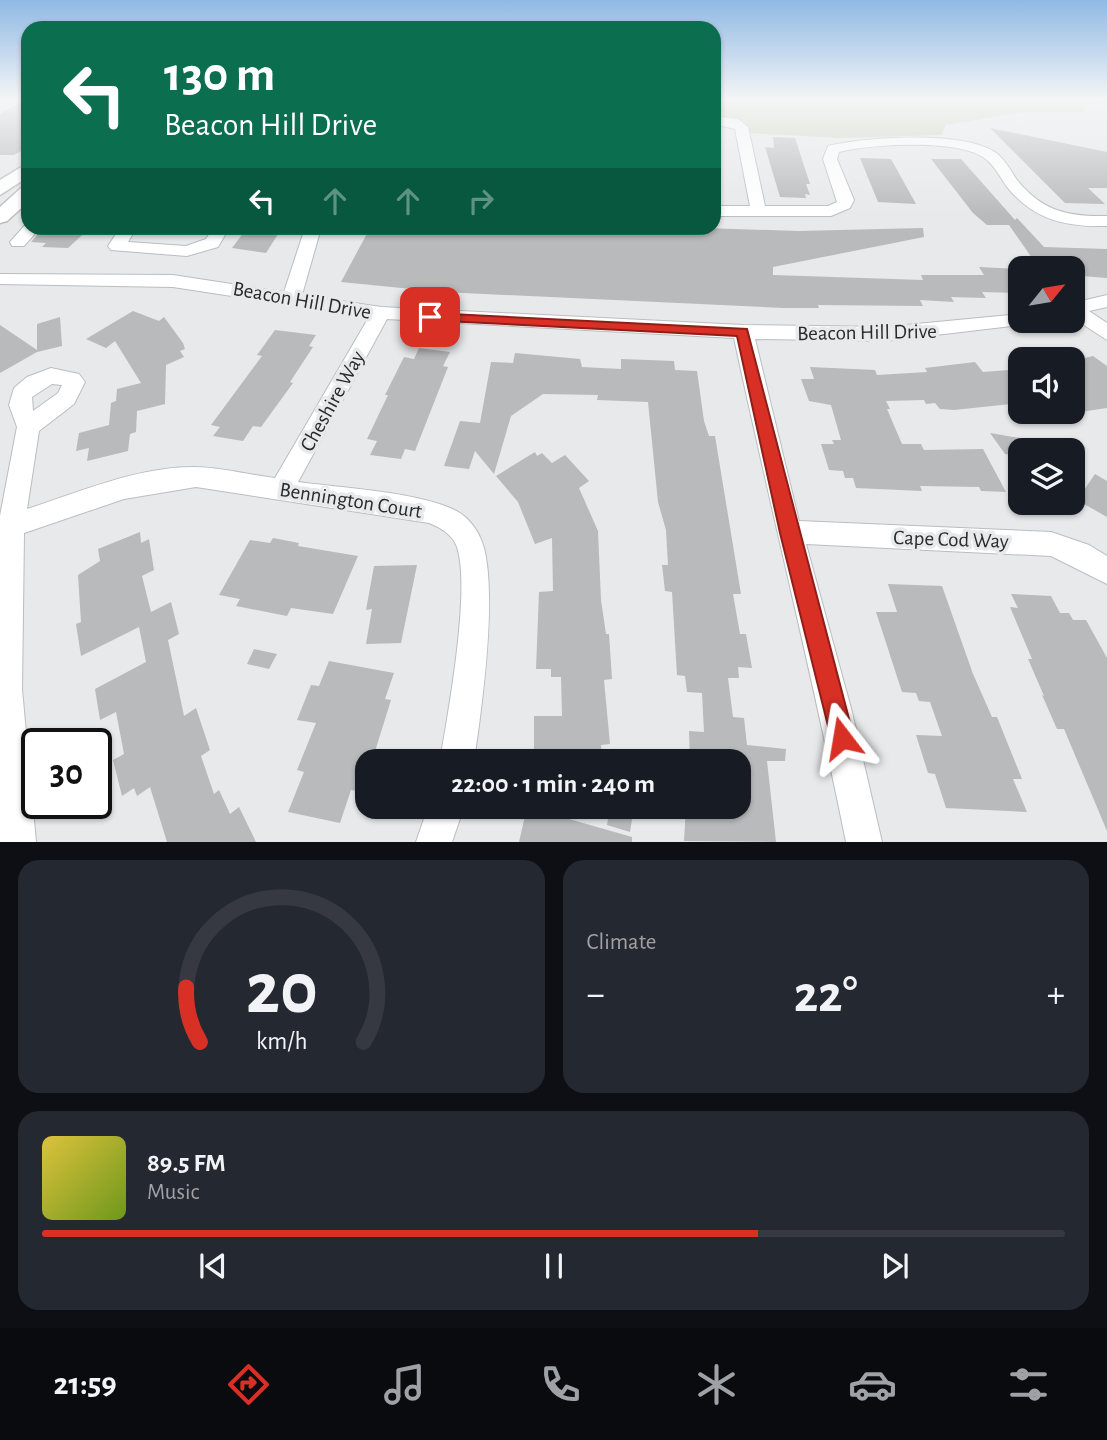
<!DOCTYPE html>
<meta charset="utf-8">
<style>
body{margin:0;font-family:"Alegreya Sans",sans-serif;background:#242831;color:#f1f3f6;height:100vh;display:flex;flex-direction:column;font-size:26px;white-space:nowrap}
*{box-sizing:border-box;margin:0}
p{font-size:23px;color:#9ea1a6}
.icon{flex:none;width:38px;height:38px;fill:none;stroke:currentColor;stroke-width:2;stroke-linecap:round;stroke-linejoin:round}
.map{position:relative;height:842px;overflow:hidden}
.details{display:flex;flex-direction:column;gap:18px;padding:18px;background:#0d0f14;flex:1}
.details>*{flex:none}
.top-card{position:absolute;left:21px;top:21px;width:700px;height:214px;border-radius:21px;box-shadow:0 2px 5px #0004;background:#0b6e4f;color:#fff;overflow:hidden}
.needle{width:46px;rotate:60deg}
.tools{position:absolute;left:1008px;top:256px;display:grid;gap:14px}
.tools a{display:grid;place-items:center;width:77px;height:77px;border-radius:14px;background:#171b24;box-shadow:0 2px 5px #0004;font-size:35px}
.speed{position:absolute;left:21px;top:728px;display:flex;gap:14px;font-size:35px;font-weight:700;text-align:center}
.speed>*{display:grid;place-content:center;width:91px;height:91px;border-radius:50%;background:#171b24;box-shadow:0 2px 5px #0004;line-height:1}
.speed .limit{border:4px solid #111;border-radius:10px;background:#fff;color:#111}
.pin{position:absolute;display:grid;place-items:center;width:60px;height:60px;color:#fff;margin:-30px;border-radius:14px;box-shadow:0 4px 10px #0006}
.me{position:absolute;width:77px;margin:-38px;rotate:346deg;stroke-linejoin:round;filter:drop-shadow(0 0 5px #0008)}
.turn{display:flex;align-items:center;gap:24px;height:147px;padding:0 28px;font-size:32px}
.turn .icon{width:91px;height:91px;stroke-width:2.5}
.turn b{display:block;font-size:49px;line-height:60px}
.lanes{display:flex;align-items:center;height:66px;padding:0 28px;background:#0003;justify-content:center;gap:35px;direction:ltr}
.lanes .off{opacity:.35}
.big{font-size:52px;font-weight:600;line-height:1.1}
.details .tile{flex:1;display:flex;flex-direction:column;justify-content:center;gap:10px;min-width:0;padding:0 24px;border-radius:21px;background:#242831}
.details .dial{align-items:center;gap:0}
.dial svg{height:182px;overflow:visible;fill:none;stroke:#363941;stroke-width:7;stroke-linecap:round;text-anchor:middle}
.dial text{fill:#f1f3f6;stroke:none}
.song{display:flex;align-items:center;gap:21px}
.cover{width:84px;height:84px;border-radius:10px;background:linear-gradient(135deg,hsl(50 70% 55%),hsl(80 70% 35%))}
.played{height:7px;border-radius:4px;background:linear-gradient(90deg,#d93025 70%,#363941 70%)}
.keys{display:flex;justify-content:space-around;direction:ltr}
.heat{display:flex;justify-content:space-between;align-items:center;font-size:38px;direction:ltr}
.details .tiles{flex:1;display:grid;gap:18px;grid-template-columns:1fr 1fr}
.tile:last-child{grid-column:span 2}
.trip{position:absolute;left:355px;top:749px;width:396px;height:70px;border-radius:21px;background:#171b24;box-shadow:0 2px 5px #0004;font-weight:600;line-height:70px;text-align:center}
.dock{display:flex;height:112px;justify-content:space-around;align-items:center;background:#090b0e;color:#9ea1a6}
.dock .icon{width:49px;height:49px}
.dock .current{color:#d93025}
.dock b{font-size:32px;color:#f1f3f6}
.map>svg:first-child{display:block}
.green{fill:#c9d4b9}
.building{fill:#b8babc}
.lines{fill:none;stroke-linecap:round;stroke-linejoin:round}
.minor-casing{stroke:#bbbdbf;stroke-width:2}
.major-casing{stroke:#bbbdbf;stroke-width:3}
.minor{fill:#fff;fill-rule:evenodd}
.major{fill:#fff;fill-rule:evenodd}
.route{fill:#d93025;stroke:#8d1f18;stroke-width:2}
.labels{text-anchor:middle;stroke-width:7;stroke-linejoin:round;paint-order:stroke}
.street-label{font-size:21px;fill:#292a2a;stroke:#e7e9eb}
</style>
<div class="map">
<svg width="1107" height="842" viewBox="0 0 1107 842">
<rect width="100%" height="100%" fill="#e7e9eb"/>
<path class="green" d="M 714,98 L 1107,98 L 1107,102 L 1085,104 L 1084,112 L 1024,112 L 946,125 L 941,135 L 839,138 L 751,133 L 744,122 L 714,116 Z"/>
<path class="building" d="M 28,98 L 28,147 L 14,155 L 0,155 L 0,114 Z
M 990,128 L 1107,152 L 1107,188 L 1088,188 L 1105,204 L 1065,203 Z
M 773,137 L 795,138 L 810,184 L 806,184 L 810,195 L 805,194 L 806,198 L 780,197 L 765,147 L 774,148 Z
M 860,158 L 891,159 L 916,204 L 878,202 Z
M 931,159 L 961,159 L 1015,220 L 1017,218 L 1044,247 L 1107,249 L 1107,278 L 1081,276 L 1073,272 L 1073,268 L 1039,268 L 1009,225 L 987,225 L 973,213 Z
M 43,228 L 42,228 L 90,228 L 68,248 L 42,247 L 46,243 L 31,242 Z
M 247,228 L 282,228 L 266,253 L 232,248 Z
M 370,228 L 704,228 L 799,231 L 923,228 L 924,237 L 773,267 L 773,275 L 923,280 L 921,275 L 984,275 L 979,267 L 1020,269 L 1020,293 L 982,292 L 986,298 L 951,297 L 954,302 L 920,300 L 923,306 L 818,305 L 819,308 L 784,308 L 442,292 L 341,282 Z
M 133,311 L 159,321 L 164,317 L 183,343 L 185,349 L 180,351 L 184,357 L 166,365 L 165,404 L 137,411 L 136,432 L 130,434 L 128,451 L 87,461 L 89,448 L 76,451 L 79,433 L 109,425 L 111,403 L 116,401 L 117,389 L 141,383 L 115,341 L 106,348 L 86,339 Z
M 60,317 L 62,346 L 37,352 L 0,373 L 0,325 L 37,350 L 37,324 Z
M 275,330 L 316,335 L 309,346 L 313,347 L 290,382 L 293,383 L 261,427 L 253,426 L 243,441 L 213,436 L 220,427 L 211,425 L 262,356 L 257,355 Z
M 419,348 L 450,352 L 443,366 L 448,367 L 415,451 L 405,449 L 401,459 L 370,455 L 377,441 L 367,439 L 388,395 L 385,395 L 404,357 L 414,359 Z
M 515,353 L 580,359 L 582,367 L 621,369 L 621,359 L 674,361 L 675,370 L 697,371 L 704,421 L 709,436 L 715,436 L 741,594 L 733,594 L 740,634 L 746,634 L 752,668 L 738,667 L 739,678 L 728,678 L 733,717 L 744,718 L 747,745 L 786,749 L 785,761 L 767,761 L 776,842 L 684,841 L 686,807 L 738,807 L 738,761 L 690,761 L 689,731 L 704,732 L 702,693 L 687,692 L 685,676 L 677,675 L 672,592 L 665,591 L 662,565 L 668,565 L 666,530 L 658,502 L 648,402 L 597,400 L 598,395 L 543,394 L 511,416 L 494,474 L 475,451 L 469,469 L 444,466 L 460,421 L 480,423 L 491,362 L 513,363 Z
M 1093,356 L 1107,366 L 1107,408 L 1073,413 L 1073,361 Z
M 975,362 L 983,372 L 1020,369 L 1020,403 L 954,410 L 940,409 L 935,403 L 926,404 L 924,400 L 886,401 L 890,409 L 887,409 L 902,444 L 921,444 L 924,450 L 983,449 L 1006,492 L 981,491 L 979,487 L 920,486 L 922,491 L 856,488 L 853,478 L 845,478 L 843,471 L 829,470 L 821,444 L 834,444 L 832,440 L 841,440 L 831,405 L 809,401 L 801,379 L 814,379 L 810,367 L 875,370 L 877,375 L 927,372 L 925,368 Z
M 990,433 L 1020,438 L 1020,456 L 1005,454 Z
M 535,452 L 537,456 L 542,453 L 552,463 L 565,455 L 589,481 L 579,488 L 598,531 L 601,600 L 606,634 L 609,634 L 612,679 L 604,680 L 610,744 L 601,745 L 602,761 L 550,761 L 550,755 L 534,755 L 534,716 L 562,716 L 561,677 L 551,677 L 551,669 L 536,669 L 539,592 L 553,591 L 552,538 L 535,544 L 518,502 L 496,476 Z
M 1095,474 L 1107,481 L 1107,517 L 1077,500 Z
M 140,532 L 141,543 L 149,539 L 154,570 L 142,576 L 151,612 L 171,602 L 179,634 L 168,640 L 184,716 L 196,708 L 210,750 L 201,756 L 214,794 L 219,790 L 230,814 L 239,807 L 256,842 L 167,842 L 150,787 L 137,796 L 134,788 L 122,796 L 113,760 L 124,754 L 116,712 L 100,720 L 95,689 L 146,662 L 139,627 L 81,656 L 76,624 L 81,622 L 78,575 L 100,561 L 98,549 Z
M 273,538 L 299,543 L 298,546 L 358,556 L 333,614 L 291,608 L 287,616 L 236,606 L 240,599 L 219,595 L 250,540 L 270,543 Z
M 417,565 L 401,643 L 366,644 L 372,609 L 366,610 L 374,566 Z
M 888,584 L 942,586 L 973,674 L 992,717 L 997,717 L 1022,779 L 1013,779 L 1027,812 L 946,808 L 935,774 L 928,773 L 916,735 L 942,736 L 930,702 L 919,701 L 916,693 L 902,692 L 876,612 L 897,612 Z
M 1011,594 L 1051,596 L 1060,613 L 1069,613 L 1073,620 L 1086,620 L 1107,658 L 1107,831 L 1064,729 L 1057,729 L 1042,695 L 1044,696 L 1028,659 L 1032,659 L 1010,607 L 1018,608 Z
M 254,649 L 277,654 L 269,669 L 247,664 Z
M 329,661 L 394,673 L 385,699 L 391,700 L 372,761 L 368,761 L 368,793 L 351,790 L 340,823 L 288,812 L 304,772 L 297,770 L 316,723 L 297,720 L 311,685 L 319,686 Z
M 527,807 L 632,837 L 632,842 L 519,842 Z
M 610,807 L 633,813 L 630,832 L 607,825 Z"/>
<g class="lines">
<g class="minor-casing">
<path id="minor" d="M 714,116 L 738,119 L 748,127 L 765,206 L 828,206 L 837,202 L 823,159 L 828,146 C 866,137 959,131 993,151 C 1004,157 1010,170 1017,180 C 1042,211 1068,217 1107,216 L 1107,226 C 1066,227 1034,220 1007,187 C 1000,177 994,164 983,157 C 955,139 871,144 839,152 L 837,159 L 854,200 L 850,208 L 831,216 L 714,216 L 714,206 L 750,206 L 735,129 L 714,124 Z
M 26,224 L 28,228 L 40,228 L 24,246 L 12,246 L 10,242 Z
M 120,228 L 136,228 L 128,242 L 186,246 L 206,239 L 213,228 L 229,228 L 218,247 L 187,256 L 111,250 L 108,246 Z
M 305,228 L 321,228 L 302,295 L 381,307 L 743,325 L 885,327 L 1020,314 L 1020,320 L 1032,320 L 1029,324 L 885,341 L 755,339 L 799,521 L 1051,532 L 1089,545 L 1107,556 L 1107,584 L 1051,556 L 806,544 L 852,712 L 882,842 L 846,842 C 812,673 770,506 734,338 L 387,319 L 298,482 C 340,488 426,492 460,513 C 472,521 480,534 484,548 C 497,599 482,707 474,761 L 440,761 C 448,713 471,590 457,547 C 453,535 440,527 429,523 L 196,487 L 124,499 L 24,533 L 22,689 L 36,842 L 0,842 L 0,516 L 17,427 L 9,405 L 14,388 L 27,377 L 51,368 L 79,374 L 85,382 L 74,404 L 39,431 L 27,509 C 80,492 136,467 194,467 C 220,467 249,475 275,478 L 369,317 L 173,287 L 0,284 L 0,274 L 173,275 L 284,292 ZM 52,384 L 62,385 L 58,393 L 33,411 L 32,397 Z
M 1107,295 L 1107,307 L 1089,311 L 1107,323 L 1107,340 L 1073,318 L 1073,303 Z
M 428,807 L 464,807 L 452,842 L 416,842 Z"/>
</g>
<g class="major-casing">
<path id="major" d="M 28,163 L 28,177 L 0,195 L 0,180 Z
M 28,186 L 28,202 L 7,221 L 0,223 L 0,207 L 21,188 Z"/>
</g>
<use href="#minor" class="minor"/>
<use href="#major" class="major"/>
</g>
<linearGradient id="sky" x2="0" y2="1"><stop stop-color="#8fb9e4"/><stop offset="0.46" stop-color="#f4f5f6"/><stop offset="1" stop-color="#f4f5f6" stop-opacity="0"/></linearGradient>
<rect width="1107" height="215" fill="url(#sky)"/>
<path class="route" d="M 430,313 L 747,329 L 854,738 L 851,746 L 842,750 L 834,746 L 831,738 L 780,533 L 737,336 L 426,320 L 426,314 Z"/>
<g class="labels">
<g class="street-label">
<text transform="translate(302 300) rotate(10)" y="7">Beacon Hill Drive</text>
<text transform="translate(867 332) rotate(-1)" y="7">Beacon Hill Drive</text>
<text transform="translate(332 401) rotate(-61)" y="7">Cheshire Way</text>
<text transform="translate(351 500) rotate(9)" y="7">Bennington Court</text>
<text transform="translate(951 539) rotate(2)" y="7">Cape Cod Way</text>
</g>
</g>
</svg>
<div class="tools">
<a><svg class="needle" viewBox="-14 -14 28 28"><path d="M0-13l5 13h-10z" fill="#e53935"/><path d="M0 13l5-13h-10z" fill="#9ea1a6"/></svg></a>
<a><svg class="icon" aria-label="sound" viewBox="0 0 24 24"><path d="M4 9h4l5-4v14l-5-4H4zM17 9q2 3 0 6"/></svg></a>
<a><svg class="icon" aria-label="layers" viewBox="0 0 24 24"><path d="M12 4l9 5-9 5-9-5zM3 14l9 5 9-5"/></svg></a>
</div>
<div class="speed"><div class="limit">30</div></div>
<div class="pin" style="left:430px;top:317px;background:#d93025"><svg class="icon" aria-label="arrive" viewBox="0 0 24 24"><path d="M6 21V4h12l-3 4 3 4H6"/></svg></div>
<svg class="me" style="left:842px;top:738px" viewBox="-20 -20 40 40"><path d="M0-17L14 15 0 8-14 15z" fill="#d93025" stroke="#fff" stroke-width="4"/></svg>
<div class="trip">22:00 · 1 min · 240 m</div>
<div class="top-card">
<div class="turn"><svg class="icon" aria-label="left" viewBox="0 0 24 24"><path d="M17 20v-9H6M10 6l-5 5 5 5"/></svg><div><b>130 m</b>Beacon Hill Drive</div></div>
<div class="lanes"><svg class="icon" aria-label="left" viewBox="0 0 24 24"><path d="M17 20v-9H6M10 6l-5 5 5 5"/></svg><svg class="icon off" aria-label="ahead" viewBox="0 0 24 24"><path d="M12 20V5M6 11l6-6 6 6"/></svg><svg class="icon off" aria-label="ahead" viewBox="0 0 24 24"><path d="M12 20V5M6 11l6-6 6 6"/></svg><svg class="icon off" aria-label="right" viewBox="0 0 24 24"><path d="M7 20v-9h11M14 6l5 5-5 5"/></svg></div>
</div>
</div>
<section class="details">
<div class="tiles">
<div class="tile dial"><svg viewBox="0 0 100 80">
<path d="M14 69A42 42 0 1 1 86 69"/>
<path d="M14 69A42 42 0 0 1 8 45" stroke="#d93025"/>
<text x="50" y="56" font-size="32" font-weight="700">20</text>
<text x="50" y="72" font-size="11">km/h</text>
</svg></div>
<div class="tile"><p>Climate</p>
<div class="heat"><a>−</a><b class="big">22°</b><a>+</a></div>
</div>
<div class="tile">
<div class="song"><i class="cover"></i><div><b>89.5 FM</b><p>Music</p></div></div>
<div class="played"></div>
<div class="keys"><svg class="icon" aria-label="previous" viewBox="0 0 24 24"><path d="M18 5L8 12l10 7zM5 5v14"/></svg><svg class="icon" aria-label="pause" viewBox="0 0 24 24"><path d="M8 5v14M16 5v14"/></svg><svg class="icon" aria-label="next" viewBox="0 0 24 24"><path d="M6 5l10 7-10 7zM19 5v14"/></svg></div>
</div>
</div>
</section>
<nav class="dock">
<b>21:59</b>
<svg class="icon current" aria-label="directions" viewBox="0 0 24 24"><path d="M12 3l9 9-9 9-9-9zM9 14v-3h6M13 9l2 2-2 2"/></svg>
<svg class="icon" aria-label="music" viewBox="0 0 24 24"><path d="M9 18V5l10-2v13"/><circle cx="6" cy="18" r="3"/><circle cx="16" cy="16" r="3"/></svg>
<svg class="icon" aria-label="phone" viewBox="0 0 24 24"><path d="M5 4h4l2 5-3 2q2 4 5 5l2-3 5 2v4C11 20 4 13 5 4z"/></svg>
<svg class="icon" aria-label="climate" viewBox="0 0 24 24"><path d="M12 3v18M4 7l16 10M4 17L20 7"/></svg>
<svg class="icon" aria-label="car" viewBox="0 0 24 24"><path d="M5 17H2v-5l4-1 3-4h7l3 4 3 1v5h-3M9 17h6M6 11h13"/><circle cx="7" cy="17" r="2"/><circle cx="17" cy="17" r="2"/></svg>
<svg class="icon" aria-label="filters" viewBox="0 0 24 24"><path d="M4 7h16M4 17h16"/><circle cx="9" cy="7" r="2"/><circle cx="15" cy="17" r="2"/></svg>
</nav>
